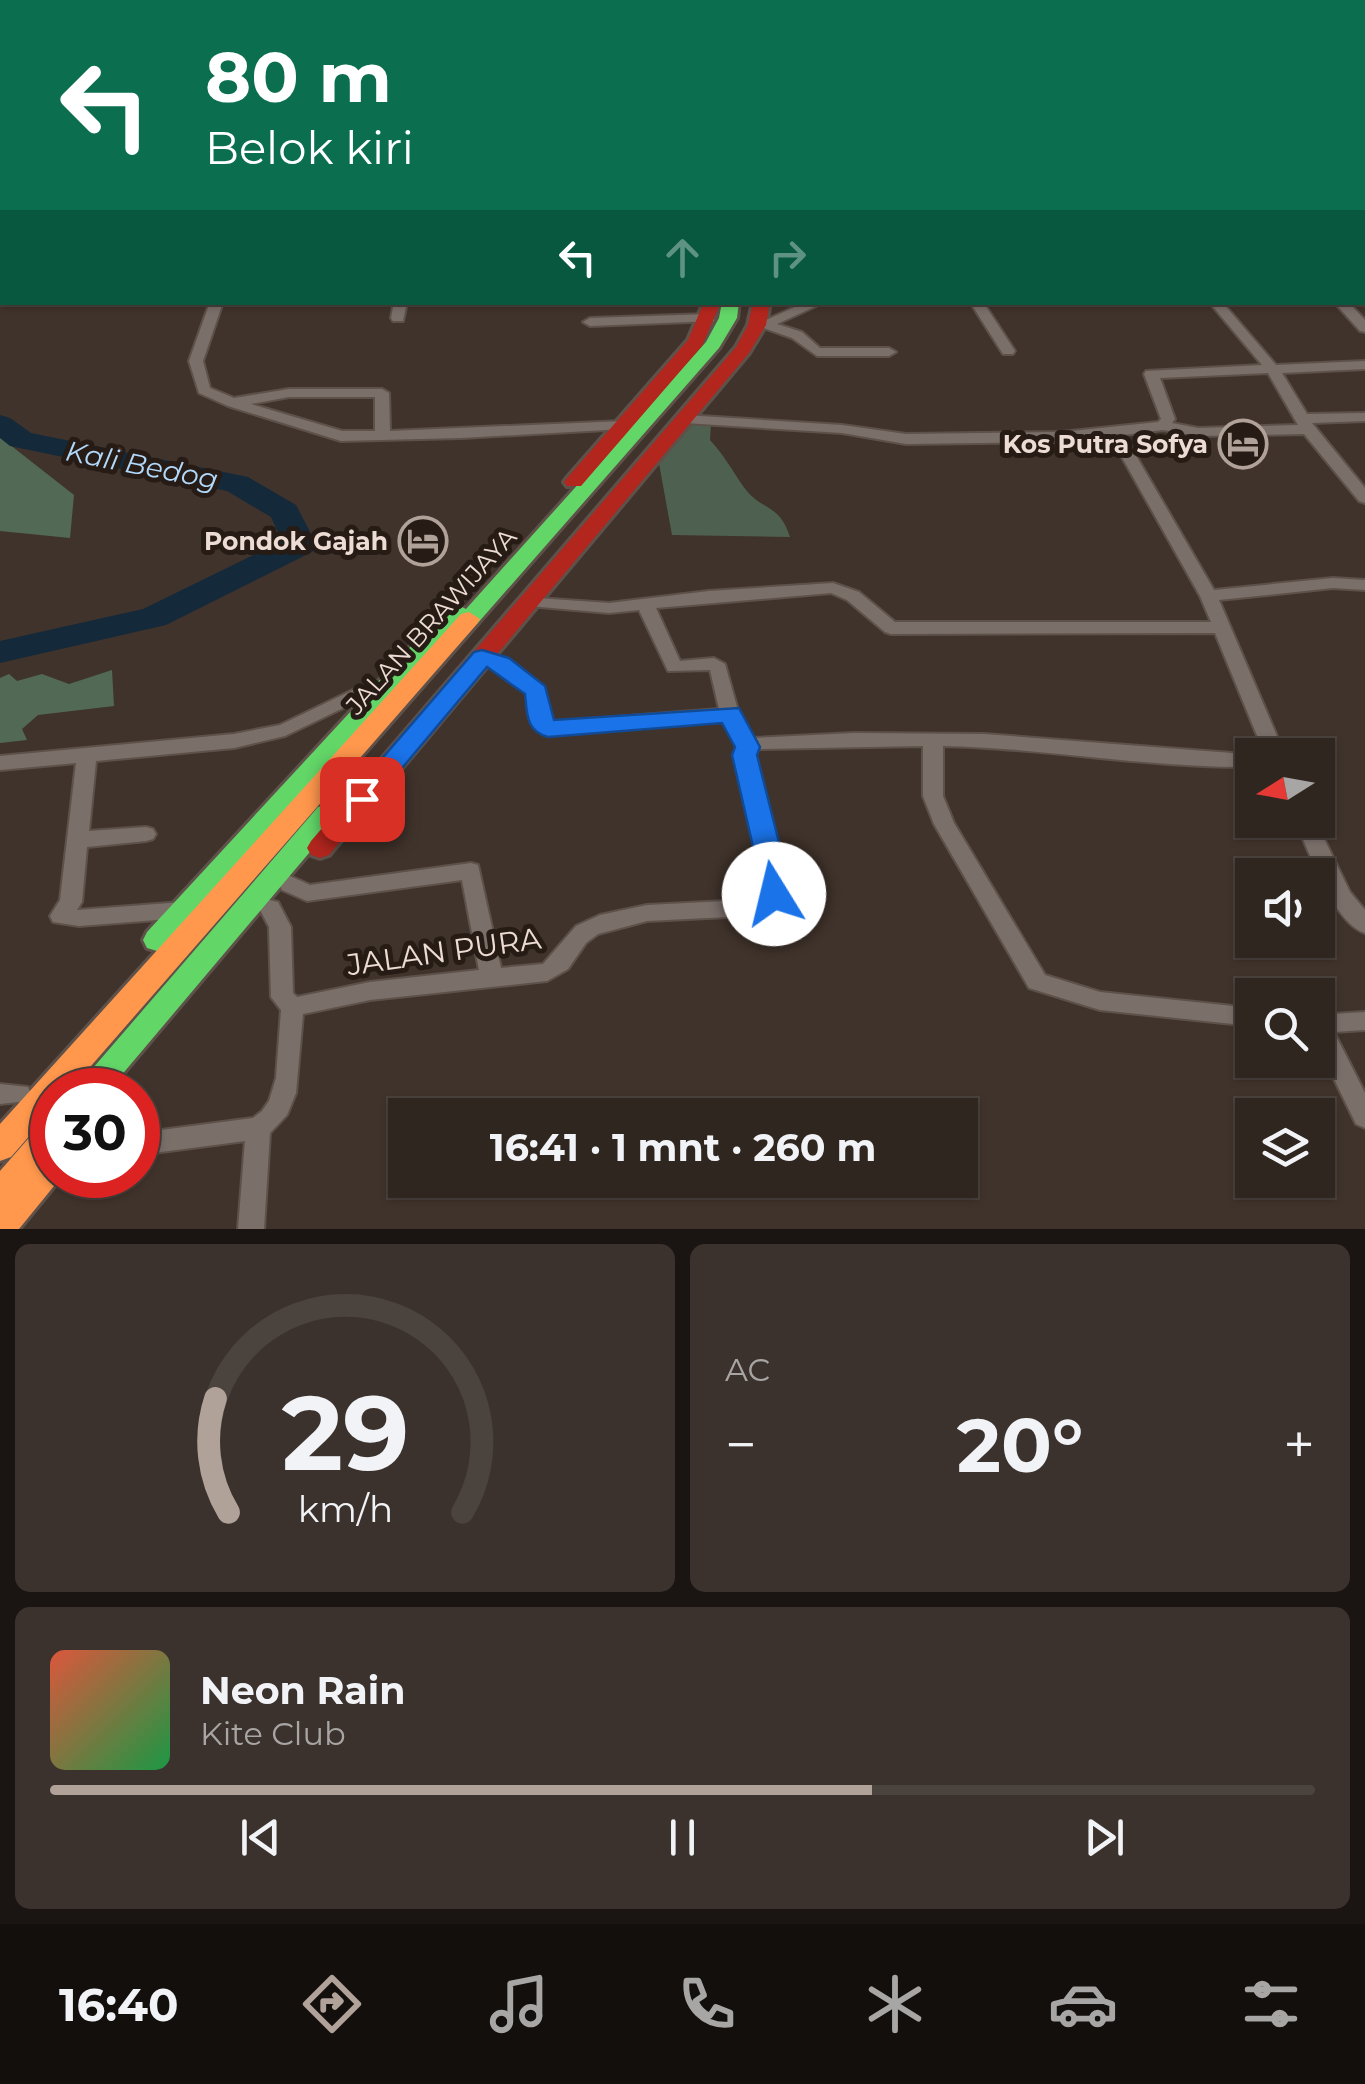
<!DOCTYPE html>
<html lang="id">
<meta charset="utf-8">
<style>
body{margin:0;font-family:Montserrat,sans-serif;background:#3c322d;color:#f1f3f6;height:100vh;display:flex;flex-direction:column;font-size:38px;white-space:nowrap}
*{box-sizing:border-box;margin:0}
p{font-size:32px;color:#a8a5a5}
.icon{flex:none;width:55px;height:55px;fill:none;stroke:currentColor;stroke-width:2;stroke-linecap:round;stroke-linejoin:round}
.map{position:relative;height:1229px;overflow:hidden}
.details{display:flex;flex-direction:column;gap:15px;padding:15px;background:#1a1512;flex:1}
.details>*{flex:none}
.banner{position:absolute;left:0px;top:0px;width:1365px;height:305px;box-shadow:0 2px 8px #0004,0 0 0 2px #4b433e;background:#0b6e4f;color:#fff;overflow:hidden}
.needle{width:65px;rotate:259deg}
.tools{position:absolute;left:1235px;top:738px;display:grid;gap:20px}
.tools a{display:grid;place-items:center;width:100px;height:100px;border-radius:0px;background:#302620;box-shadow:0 2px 8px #0004,0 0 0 2px #4b433e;font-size:50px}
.speed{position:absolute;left:30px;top:1068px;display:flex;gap:20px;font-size:50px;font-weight:700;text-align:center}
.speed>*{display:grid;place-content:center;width:130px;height:130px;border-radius:50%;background:#302620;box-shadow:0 2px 8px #0004,0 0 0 2px #4b433e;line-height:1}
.speed .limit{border:15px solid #d22;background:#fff;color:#111}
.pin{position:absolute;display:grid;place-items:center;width:85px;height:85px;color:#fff;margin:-42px;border-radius:20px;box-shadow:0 5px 15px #0006}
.me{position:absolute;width:110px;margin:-55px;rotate:351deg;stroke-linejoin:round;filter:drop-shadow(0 0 8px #0008)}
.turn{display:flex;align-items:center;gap:35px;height:210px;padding:0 40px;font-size:45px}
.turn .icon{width:130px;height:130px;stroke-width:2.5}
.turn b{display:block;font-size:70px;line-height:85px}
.lanes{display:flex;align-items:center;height:95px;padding:0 40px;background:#0003;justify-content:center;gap:50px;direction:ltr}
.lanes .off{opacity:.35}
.big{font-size:75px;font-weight:700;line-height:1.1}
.details .tile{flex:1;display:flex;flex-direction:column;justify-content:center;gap:15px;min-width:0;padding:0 35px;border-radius:15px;background:#3c322d}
.details .dial{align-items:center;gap:0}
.dial svg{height:260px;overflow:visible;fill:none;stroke:#4b433e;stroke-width:7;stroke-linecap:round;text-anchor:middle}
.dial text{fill:#f1f3f6;stroke:none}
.song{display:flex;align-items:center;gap:30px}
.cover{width:120px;height:120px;border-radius:15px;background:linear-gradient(135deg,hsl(10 70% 55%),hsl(140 70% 35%))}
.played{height:10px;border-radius:5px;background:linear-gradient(90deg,#b0a199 65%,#4b433e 65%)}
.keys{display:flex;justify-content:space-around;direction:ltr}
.heat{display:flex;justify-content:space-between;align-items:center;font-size:55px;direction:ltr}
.details .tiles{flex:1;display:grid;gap:15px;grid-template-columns:1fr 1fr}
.tile:last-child{grid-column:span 2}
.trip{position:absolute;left:388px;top:1098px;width:590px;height:100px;border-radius:0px;background:#302620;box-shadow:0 2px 8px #0004,0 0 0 2px #4b433e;font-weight:700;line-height:100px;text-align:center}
.dock{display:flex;height:160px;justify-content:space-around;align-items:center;background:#130f0d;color:#a8a5a5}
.dock .icon{width:70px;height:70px}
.dock .on{color:#b0a199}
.dock b{font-size:45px;color:#f1f3f6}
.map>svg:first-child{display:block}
.green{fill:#4e6150}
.forest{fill:#526956}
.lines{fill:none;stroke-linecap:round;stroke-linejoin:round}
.stream{stroke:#14293a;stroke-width:4}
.river{fill:#14293a;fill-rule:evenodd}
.street-casing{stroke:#5d514a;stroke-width:4}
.fast-casing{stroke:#5d514a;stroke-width:6}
.slow-casing{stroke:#5d514a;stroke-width:6}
.jam-casing{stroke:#5d514a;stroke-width:6}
.street{fill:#7b6f6a;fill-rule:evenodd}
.fast{fill:#63d668;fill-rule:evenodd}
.slow{fill:#ff974d;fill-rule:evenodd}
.jam{fill:#b3261e;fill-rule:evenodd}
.route{fill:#1a73e8;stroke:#114b97;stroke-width:2.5}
.labels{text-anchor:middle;stroke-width:10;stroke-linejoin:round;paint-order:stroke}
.poi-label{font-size:25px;font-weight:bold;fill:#ecdcd4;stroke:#261b15;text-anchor:end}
.street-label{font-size:25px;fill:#ecdcd4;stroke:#261b15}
.water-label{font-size:28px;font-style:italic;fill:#b2d8fa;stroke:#261b15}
.near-street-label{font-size:30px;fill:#ecdcd4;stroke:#261b15}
</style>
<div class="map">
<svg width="1365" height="1229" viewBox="0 0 1365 1229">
<rect width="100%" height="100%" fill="#40332b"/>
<path class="green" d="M 689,424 L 711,424 L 710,440 C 724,455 732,470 743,486 C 761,512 779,502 790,537 L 672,535 L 658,458 Z"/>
<path class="forest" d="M 0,437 L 74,495 L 70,538 L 0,531 Z
M 112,670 L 114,706 L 38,715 L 22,729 L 27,740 L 0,743 L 0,678 L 9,674 L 17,681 L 42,674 L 69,684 Z"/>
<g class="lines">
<path class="stream" d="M 399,0 L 415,2"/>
<path class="river" d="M 0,415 L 10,418 L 31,433 L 248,477 L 296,505 L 317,545 L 312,552 L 166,625 L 0,663 L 0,641 L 143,609 L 282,541 L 271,517 L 227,491 L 10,446 L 0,438 Z"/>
<g class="street-casing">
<path id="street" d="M 0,16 L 2,16 L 2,22 L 0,22 Z
M 1362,137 L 1365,137 L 1365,143 L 1362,143 Z
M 1362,171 L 1365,171 L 1365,177 L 1362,177 Z
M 1362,187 L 1365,187 L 1365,196 L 1362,196 Z
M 1362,241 L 1365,241 L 1365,249 L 1362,249 Z
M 210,302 L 223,302 L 203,361 L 210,388 L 234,398 L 289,389 L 382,389 L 389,393 L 390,431 L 624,421 L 631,425 L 624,429 L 461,438 L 341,441 L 228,406 L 199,393 L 189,361 ZM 289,397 L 375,397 L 375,431 L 342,431 L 251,404 Z
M 394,302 L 407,302 L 403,321 L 393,321 L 391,318 Z
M 806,302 L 825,302 L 777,324 L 802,332 L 820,348 L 889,348 L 896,352 L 889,356 L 817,356 L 792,338 L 755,325 Z
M 970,302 L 983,302 L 1015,351 L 1013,354 L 1003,354 Z
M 1209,302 L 1222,302 L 1276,365 L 1365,361 L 1365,369 L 1282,373 L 1307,414 L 1365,413 L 1365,421 L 1312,423 L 1365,488 L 1365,503 L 1359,501 L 1304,434 L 1198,436 L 1163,430 L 1124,435 L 1214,590 L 1333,578 L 1365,580 L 1365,590 L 1333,588 L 1219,600 L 1285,755 L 1265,755 L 1215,633 L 891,634 L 885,632 L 847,600 L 831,593 L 656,608 L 680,661 L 714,658 L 725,664 L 739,714 L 752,738 L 854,733 L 984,734 L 1258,755 L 1252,755 L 1252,767 C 1149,768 1046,748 943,746 L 943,796 L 954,823 L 1045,975 L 1100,992 L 1252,1008 L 1252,1026 L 1100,1010 L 1029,988 L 934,824 L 923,796 L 923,746 L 759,749 L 755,755 L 787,886 L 776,904 L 748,916 L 647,921 L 598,934 L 586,943 L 568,969 L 547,981 L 370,1000 L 303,1014 L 296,1093 L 287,1115 L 270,1133 L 264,1229 L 238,1229 L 245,1141 L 138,1155 L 138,1133 L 253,1118 L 262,1111 L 269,1101 L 276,1078 L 281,1010 L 271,997 L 269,927 L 259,908 L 262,902 L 270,900 L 278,902 L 291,927 L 293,993 L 297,997 L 370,982 L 479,970 L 462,880 L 307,901 L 282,890 L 279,884 L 282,878 L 290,876 L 310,885 L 471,863 L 478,865 L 501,968 L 543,964 L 576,926 L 600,915 L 647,905 L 746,900 L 764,889 L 735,755 L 737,747 L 724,721 L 548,735 C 527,729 530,712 528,693 L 495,667 L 476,661 L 473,657 L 482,651 L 507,659 L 544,687 L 549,720 L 552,722 L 719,709 L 710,670 L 668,671 L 639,610 L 609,613 L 529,606 L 523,605 L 520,601 L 523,597 L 609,603 L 709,591 L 833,583 L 859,592 L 895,622 L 1211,622 L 1200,596 L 1110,436 L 1062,442 L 906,444 L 842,433 L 685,423 L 678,419 L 685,415 L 842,425 L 906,434 L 1062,432 L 1158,422 L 1161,419 L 1144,374 L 1146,371 L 1262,365 ZM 1268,373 L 1298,425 L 1198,428 L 1172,423 L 1175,419 L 1160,378 Z
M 1334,302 L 1348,302 L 1365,320 L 1365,332 L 1360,331 Z
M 709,314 L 714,315 L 714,321 L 590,326 L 583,322 L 590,318 Z
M 361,686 L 381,687 L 390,693 L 381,699 L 364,698 L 285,736 L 234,748 L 96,761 L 89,831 L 146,827 L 153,829 L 156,834 L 153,839 L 146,841 L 87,847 L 82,902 L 77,910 L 183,902 L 191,904 L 194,910 L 191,916 L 183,918 L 79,926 L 53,922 L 50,916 L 60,900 L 76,763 L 0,770 L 0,756 L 234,734 L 280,725 Z
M 1295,820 L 1315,820 L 1350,892 L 1365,910 L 1365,933 C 1333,923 1308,849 1295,820 Z
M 1365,1012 L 1365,1030 L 1334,1032 L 1365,1093 L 1365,1128 L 1356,1124 L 1318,1046 L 1318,1015 Z
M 0,1084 L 28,1087 L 31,1094 L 28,1101 L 0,1104 Z"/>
</g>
<g class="fast-casing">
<path id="fast" d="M 581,0 L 593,0 L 593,2 L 582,2 Z
M 722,302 L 739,302 L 737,318 L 719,348 L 477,624 L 469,626 L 459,621 L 167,948 L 157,951 L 147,948 L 143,940 L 147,932 L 448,606 L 456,604 L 466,609 L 706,342 L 719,318 Z
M 327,805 L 336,807 L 340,814 L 336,821 L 109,1090 L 74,1090 L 318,807 Z"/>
</g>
<g class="slow-casing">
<path id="slow" d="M 1260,0 L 1272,0 L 1273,2 L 1262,2 Z
M 469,612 L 480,619 L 477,624 L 70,1090 L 52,1090 L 52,1110 L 11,1157 L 0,1161 L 0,1124 L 461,614 Z
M 52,1120 L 52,1175 L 63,1175 L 19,1229 L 0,1229 L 0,1171 L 41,1124 Z"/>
</g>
<g class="jam-casing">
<path id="jam" d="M 1362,95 L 1365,96 L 1365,105 L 1362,104 Z
M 704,302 L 721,302 L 702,346 L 581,486 L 567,486 L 564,482 L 567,478 L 688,340 Z
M 753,302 L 770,302 L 766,325 L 749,353 L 329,855 L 320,858 L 311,855 L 307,848 L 311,841 L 736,347 L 748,325 Z"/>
</g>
<use href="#street" class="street"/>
<use href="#fast" class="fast"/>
<use href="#slow" class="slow"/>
<use href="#jam" class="jam"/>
</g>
<path class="route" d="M 482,650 L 509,658 L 545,686 L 554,720 L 739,708 L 760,747 L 757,755 L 790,886 L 784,902 L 774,905 L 764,902 L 760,894 L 762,886 L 732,755 L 735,747 L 722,723 L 548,737 C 526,731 527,714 525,694 L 487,667 L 371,805 L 353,805 L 349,799 L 353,792 L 474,652 Z"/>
<defs>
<g id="hotel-ring" transform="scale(2.5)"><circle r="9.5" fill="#261b15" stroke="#b0a199" stroke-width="1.5"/><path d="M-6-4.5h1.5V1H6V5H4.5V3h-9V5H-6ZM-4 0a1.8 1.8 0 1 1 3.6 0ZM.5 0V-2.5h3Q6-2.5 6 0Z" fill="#b0a199"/></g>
</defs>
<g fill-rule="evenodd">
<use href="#hotel-ring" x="1243" y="444"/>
<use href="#hotel-ring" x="423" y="541"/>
</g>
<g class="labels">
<g class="poi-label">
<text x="1208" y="453">Kos Putra Sofya</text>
<text x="388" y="550">Pondok Gajah</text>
</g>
<g class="street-label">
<text transform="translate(431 621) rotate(-48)" y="9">JALAN BRAWIJAYA</text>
</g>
<g class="water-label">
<text transform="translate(142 465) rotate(11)" y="10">Kali Bedog</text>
</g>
<g class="near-street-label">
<text transform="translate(444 952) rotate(-8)" y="10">JALAN PURA</text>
</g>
</g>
</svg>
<div class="tools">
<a><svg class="needle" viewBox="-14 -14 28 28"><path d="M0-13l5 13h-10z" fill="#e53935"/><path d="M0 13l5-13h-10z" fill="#a8a5a5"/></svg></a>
<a><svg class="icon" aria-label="sound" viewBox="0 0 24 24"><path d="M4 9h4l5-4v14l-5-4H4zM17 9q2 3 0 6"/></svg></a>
<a><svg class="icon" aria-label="search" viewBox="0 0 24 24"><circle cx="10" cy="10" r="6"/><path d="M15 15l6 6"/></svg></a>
<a><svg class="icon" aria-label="layers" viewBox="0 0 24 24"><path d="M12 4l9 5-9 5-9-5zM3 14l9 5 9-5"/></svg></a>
</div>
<div class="speed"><div class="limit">30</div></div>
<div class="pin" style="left:362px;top:799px;background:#d93025"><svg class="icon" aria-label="arrive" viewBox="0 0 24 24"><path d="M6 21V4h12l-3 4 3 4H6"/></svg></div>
<svg class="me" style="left:774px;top:894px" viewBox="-20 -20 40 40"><circle r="19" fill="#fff"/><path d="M0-13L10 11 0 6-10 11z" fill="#1a73e8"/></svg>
<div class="trip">16:41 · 1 mnt · 260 m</div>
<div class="banner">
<div class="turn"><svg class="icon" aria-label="left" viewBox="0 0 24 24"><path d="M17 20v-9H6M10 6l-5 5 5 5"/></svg><div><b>80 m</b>Belok kiri</div></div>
<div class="lanes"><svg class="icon" aria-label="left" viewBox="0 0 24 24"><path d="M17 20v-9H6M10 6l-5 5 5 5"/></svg><svg class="icon off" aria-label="ahead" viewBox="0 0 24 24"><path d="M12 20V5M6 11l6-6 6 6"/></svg><svg class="icon off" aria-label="right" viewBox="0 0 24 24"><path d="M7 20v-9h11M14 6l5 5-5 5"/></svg></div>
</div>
</div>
<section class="details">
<div class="tiles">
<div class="tile dial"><svg viewBox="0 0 100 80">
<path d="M14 69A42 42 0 1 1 86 69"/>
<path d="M14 69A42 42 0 0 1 10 34" stroke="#b0a199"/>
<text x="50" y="56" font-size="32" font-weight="700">29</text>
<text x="50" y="72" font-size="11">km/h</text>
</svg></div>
<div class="tile"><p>AC</p>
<div class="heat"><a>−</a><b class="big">20°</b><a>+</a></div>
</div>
<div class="tile">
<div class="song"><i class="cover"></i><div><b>Neon Rain</b><p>Kite Club</p></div></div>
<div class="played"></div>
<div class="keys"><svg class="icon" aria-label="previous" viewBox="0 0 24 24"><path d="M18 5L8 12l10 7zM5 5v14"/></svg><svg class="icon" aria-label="pause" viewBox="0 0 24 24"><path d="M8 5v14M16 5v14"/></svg><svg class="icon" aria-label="next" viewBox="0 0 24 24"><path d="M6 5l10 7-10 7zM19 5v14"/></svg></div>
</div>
</div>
</section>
<nav class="dock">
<b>16:40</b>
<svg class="icon on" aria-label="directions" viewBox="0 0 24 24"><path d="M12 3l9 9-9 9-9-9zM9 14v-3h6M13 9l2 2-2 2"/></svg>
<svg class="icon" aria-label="music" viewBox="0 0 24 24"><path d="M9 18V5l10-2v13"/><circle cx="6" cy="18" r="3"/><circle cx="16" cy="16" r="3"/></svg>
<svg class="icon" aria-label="phone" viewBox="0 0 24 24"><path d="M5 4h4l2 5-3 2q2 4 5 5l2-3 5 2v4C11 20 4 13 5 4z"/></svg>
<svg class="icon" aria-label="climate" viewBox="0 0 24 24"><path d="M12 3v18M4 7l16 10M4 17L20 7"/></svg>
<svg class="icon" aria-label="car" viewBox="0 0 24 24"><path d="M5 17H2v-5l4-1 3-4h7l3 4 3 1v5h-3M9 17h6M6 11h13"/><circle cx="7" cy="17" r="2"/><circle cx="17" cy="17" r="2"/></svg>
<svg class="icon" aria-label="filters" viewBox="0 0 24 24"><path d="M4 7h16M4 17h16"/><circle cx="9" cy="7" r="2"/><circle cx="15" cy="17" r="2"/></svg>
</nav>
